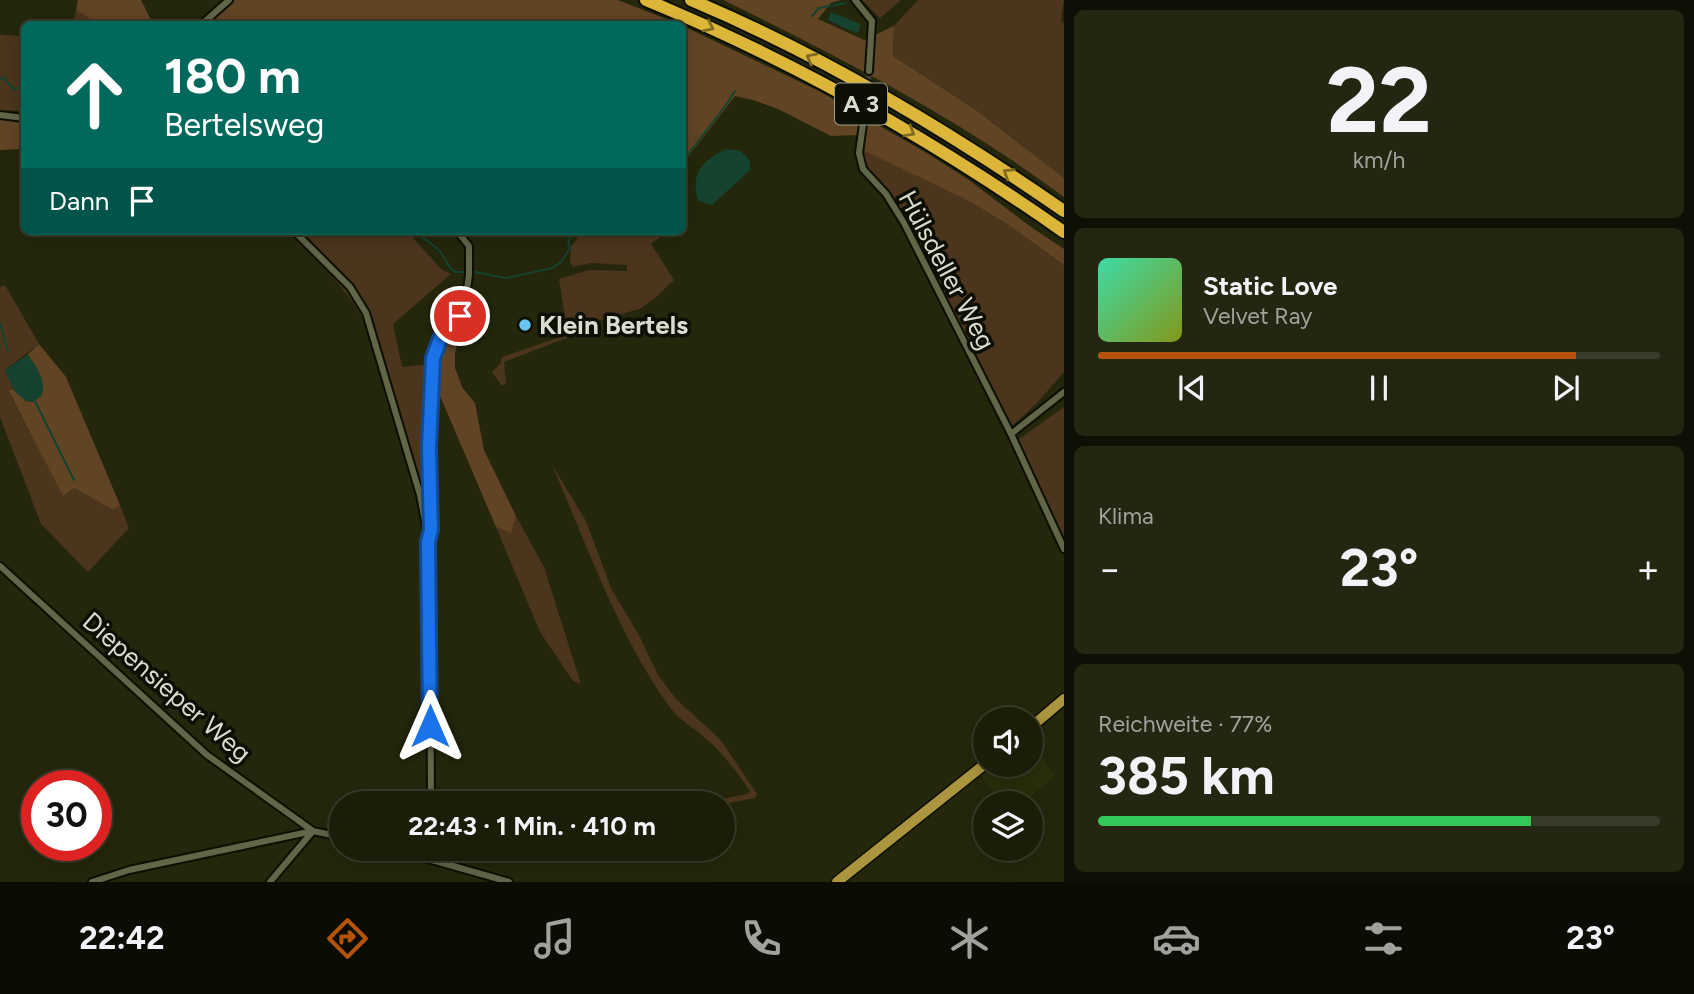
<!DOCTYPE html>
<html lang="de">
<meta charset="utf-8">
<style>
body{margin:0;font-family:Figtree,sans-serif;background:#242612;color:#f1f3f6;height:100vh;display:flex;flex-direction:column;font-size:26px;white-space:nowrap}
*{box-sizing:border-box;margin:0}
p{font-size:23px;color:#a0a29c}
.icon{flex:none;width:38px;height:38px;fill:none;stroke:currentColor;stroke-width:2;stroke-linecap:round;stroke-linejoin:round}
.map{position:relative;flex:1;overflow:hidden}
.details{display:flex;flex-direction:column;gap:10px;padding:10px;background:#0f1005;width:630px}
.details>*{flex:none}
.banner{position:absolute;left:21px;top:21px;width:665px;height:214px;border-radius:10px;box-shadow:0 4px 18px #0003,0 0 0 2px #393b2a;background:#00695c;color:#fff;overflow:hidden}
.tools{position:absolute;left:973px;top:707px;display:grid;gap:14px}
.tools a{display:grid;place-items:center;width:70px;height:70px;border-radius:50%;background:#1b1d09;box-shadow:0 4px 18px #0003,0 0 0 2px #393b2a;font-size:35px}
.speed{position:absolute;left:21px;top:770px;display:flex;gap:14px;font-size:35px;font-weight:700;text-align:center}
.speed>*{display:grid;place-content:center;width:91px;height:91px;border-radius:50%;background:#1b1d09;box-shadow:0 4px 18px #0003,0 0 0 2px #393b2a;line-height:1}
.speed .limit{border:10px solid #d22;background:#fff;color:#111}
.pin{position:absolute;display:grid;place-items:center;width:60px;height:60px;color:#fff;margin:-30px;border:4px solid #fff;border-radius:50%;box-shadow:0 2px 7px #0007}
.me{position:absolute;width:77px;margin:-38px;rotate:0deg;stroke-linejoin:round;filter:drop-shadow(0 0 5px #0008)}
.turn{display:flex;align-items:center;gap:24px;height:147px;padding:0 28px;font-size:32px}
.turn .icon{width:91px;height:91px;stroke-width:2.5}
.turn b{display:block;font-size:49px;line-height:60px}
.then{display:flex;align-items:center;height:66px;padding:0 28px;background:#0003;gap:14px;font-size:26px}
.big{font-size:52px;font-weight:700;line-height:1.1}
.details .widget{flex:1;display:flex;flex-direction:column;justify-content:center;gap:10px;min-width:0;padding:0 24px;border-radius:10px;background:#242612}
.details .dial{align-items:center;gap:0}
.dial b{font-size:91px;line-height:1}
.song{display:flex;align-items:center;gap:21px}
.cover{width:84px;height:84px;border-radius:10px;background:linear-gradient(135deg,hsl(160 70% 55%),hsl(70 70% 35%))}
.played{height:7px;border-radius:4px;background:linear-gradient(90deg,#b45309 85%,#393b2a 85%)}
.keys{display:flex;justify-content:space-around;direction:ltr}
.heat{display:flex;justify-content:space-between;align-items:center;font-size:38px;direction:ltr}
.charge{height:10px;border-radius:5px;background:linear-gradient(90deg,#34c759 77%,#393b2a 0)}
.trip{position:absolute;left:329px;top:791px;width:406px;height:70px;border-radius:35px;background:#1b1d09;box-shadow:0 4px 18px #0003,0 0 0 2px #393b2a;font-weight:700;line-height:70px;text-align:center}
.tab-bar{display:flex;height:112px;justify-content:space-around;align-items:center;background:#0b0c04;color:#a0a29c}
.tab-bar .icon{width:49px;height:49px}
.tab-bar .on{color:#b45309}
.tab-bar b{font-size:32px;color:#f1f3f6}
main{display:flex;flex:1;min-height:0}
.map>svg:first-child{display:block}
.built{fill:#2a2e0a}
.green{fill:#4b351d}
.forest{fill:#614424}
.water{fill:#154330}
.lines{fill:none;stroke-linecap:round;stroke-linejoin:round}
.stream{stroke:#154330;stroke-width:2}
.minor-tunnel{stroke:#3f4229;stroke-width:6;stroke-dasharray:6 3;stroke-linecap:butt}
.minor-casing{stroke:#0d0f00;stroke-width:10}
.primary-casing{stroke:#0d0f00;stroke-width:13}
.motorway-casing{stroke:#0d0f00;stroke-width:16}
.minor{stroke:#616649;stroke-width:6}
.primary{stroke:#ab963f;stroke-width:10}
.motorway{stroke:#dcb638;stroke-width:12}
.oneway{stroke:#7f6b21}
.route-casing{stroke:#114b97;stroke-width:18}
.route{stroke:#1a73e8;stroke-width:12}
.poi-dot{fill:#6ac3f1;stroke:#0d0f05;stroke-width:2.5}
.labels{text-anchor:middle;stroke-width:7;stroke-linejoin:round;paint-order:stroke}
.shield{fill:#0d0f05;stroke:#9c9f91;stroke-width:2}
.shield-label{font-size:24px;font-weight:bold;fill:#daddcd}
.street-label{font-size:26px;fill:#daddcd;stroke:#0d0f05}
.poi-label{font-size:26px;font-weight:bold;fill:#daddcd;stroke:#0d0f05;text-anchor:start}
</style>
<main>
<div class="map">
<svg width="1064" height="882" viewBox="0 0 1064 882">
<rect width="100%" height="100%" fill="#24270c"/>
<path class="built" d="M 1031,741 L 1055,776 L 1022,803 L 1003,803 L 981,776 L 994,765 L 1031,765 Z"/>
<path class="green" d="M 862,0 L 901,0 L 880,18 Z
M 918,0 L 1064,0 L 1061,21 L 1064,23 L 1064,178 L 976,110 L 893,56 L 894,26 Z
M 76,10 L 95,22 L 95,24 L 73,24 Z
M 0,35 L 24,36 L 24,110 L 0,111 Z
M 864,151 L 967,200 L 1007,224 L 1064,265 L 1064,372 L 1036,404 L 1013,425 L 1008,422 L 906,221 L 888,192 L 865,165 L 862,158 Z
M 286,231 L 292,231 C 320,259 361,289 369,331 C 351,290 317,261 286,231 Z
M 297,231 L 407,231 L 441,269 L 451,274 L 393,324 L 402,367 L 431,364 L 427,402 L 429,528 L 361,301 Z
M 584,231 L 668,231 L 651,244 L 674,280 L 654,299 L 639,309 L 567,330 L 559,279 L 589,270 L 627,271 L 627,265 L 591,263 L 573,267 L 570,263 L 571,246 Z
M 5,285 L 39,344 L 5,370 L 14,390 L 8,391 L 63,495 L 74,488 L 113,510 L 120,505 L 129,528 L 88,572 L 41,524 L 0,417 L 0,287 Z
M 592,326 L 597,326 L 504,362 L 506,384 L 502,386 L 492,372 L 500,364 L 502,357 Z
M 1064,407 L 1064,538 L 1018,440 Z
M 552,465 L 586,521 L 612,590 L 639,635 L 658,675 L 676,699 L 720,739 L 757,794 L 755,798 L 723,804 L 700,803 L 748,794 L 750,791 C 737,772 723,753 705,738 C 693,727 679,720 669,706 C 618,635 587,545 552,465 Z
M 516,516 L 544,567 L 581,684 L 573,681 L 540,632 L 496,527 L 511,533 Z"/>
<path class="forest" d="M 78,0 L 141,0 L 153,24 L 114,24 L 107,21 L 95,22 L 76,10 Z
M 234,0 L 618,0 L 679,24 L 207,24 Z
M 723,0 L 841,0 L 831,3 L 818,19 L 864,40 L 894,26 L 893,56 L 976,110 L 1064,178 L 1064,197 C 958,118 842,58 723,0 Z
M 683,26 L 819,91 L 925,152 L 969,180 L 1031,227 L 1064,249 L 1064,265 L 1007,224 L 967,200 L 864,151 L 864,125 L 860,125 L 859,135 L 831,136 L 778,109 L 753,100 L 735,96 L 687,158 L 683,161 Z
M 0,118 L 24,121 L 24,149 L 0,150 Z
M 448,332 L 460,334 L 455,353 L 455,368 L 462,387 L 475,403 L 484,450 L 516,516 L 511,533 L 496,527 L 438,391 L 433,395 L 438,350 Z
M 39,344 L 66,377 L 120,505 L 113,510 L 74,488 L 63,496 L 8,390 L 14,390 L 26,401 L 33,402 L 41,396 L 30,357 L 27,355 Z"/>
<path class="water" d="M 831,12 L 860,24 L 859,31 L 856,33 L 828,20 Z
M 726,149 L 741,151 L 750,161 L 750,170 L 712,205 L 698,201 C 690,173 702,161 726,149 Z
M 27,355 C 35,362 47,383 42,394 C 41,396 35,401 33,402 C 16,400 11,384 5,370 Z"/>
<g class="lines">
<path class="stream" d="M 812,16 L 819,8 L 846,3
M 0,79 L 3,77 L 15,90 L 24,83
M 686,157 L 726,105 L 735,91
M 415,231 L 440,251 L 449,266 L 455,272 L 475,272 L 506,278 L 553,268 L 562,261 L 570,248 L 568,243 L 570,237 L 580,231
M 0,323 L 8,352
M 34,399 L 74,480"/>
<path class="minor-tunnel" d="M 863,124 L 869,71"/>
<g class="minor-casing">
<path id="minor" d="M 855,0 L 872,21 L 869,71
M 202,24 L 229,0
M 0,115 L 24,118
M 863,124 L 859,153 L 863,169 L 886,194 L 904,223 L 1011,434 L 1064,549
M 294,231 L 350,287 L 366,313 L 420,495 L 427,531 L 430,597 L 431,803
M 1011,434 L 1064,392
M 429,537 L 432,506 L 429,447 L 433,358 L 444,334 L 464,311 L 469,275 L 469,246 L 457,231
M 0,566 L 207,755 L 313,831
M 391,849 L 439,862
M 435,849 L 439,862 L 509,882
M 92,882 L 129,870 L 313,831 L 341,837
M 270,882 L 313,831"/>
</g>
<g class="primary-casing">
<path id="primary" d="M 1031,727 L 1064,699
M 837,882 L 985,764"/>
</g>
<g class="motorway-casing">
<path id="motorway" d="M 646,0 C 794,61 933,140 1064,232
M 691,0 C 822,55 947,130 1064,211"/>
</g>
<use href="#minor" class="minor"/>
<use href="#primary" class="primary"/>
<use href="#motorway" class="motorway"/>
</g>
<defs><path id="oneway-chevron" d="M-2-3.5L2.5 0L-2 3.5" fill="none" stroke-width="1.6" stroke-linecap="round" stroke-linejoin="round" transform="scale(1.75)"/></defs>
<g class="oneway">
<use href="#oneway-chevron" transform="translate(709 27) rotate(26)"/>
<use href="#oneway-chevron" transform="translate(811 58) rotate(-152)"/>
<use href="#oneway-chevron" transform="translate(910 132) rotate(30)"/>
<use href="#oneway-chevron" transform="translate(1008 173) rotate(-147)"/>
</g>
<g class="lines">
<g class="route-casing">
<path id="route" d="M 430,726 L 428,542 L 431,530 L 429,447 L 433,358 L 440,339 L 460,316"/>
</g>
<use href="#route" class="route"/>
</g>
<circle class="poi-dot" cx="525" cy="325" r="7"/>
<g class="labels">
<rect class="shield" x="835" y="83.5" width="52" height="41" rx="5"/>
<g class="shield-label">
<text x="861" y="112">A 3</text>
</g>
<g class="street-label">
<text transform="translate(947 270) rotate(62)" y="9">Hülsdeller Weg</text>
<text transform="translate(167 687) rotate(41)" y="9">Diepensieper Weg</text>
</g>
<g class="poi-label">
<text x="539" y="334">Klein Bertels</text>
</g>
</g>
</svg>
<div class="tools">
<a><svg class="icon" aria-label="sound" viewBox="0 0 24 24"><path d="M4 9h4l5-4v14l-5-4H4zM17 9q2 3 0 6"/></svg></a>
<a><svg class="icon" aria-label="layers" viewBox="0 0 24 24"><path d="M12 4l9 5-9 5-9-5zM3 14l9 5 9-5"/></svg></a>
</div>
<div class="speed"><div class="limit">30</div></div>
<div class="pin" style="left:460px;top:316px;background:#d93025"><svg class="icon" aria-label="arrive" viewBox="0 0 24 24"><path d="M6 21V4h12l-3 4 3 4H6"/></svg></div>
<svg class="me" style="left:430px;top:726px" viewBox="-20 -20 40 40"><path d="M0-17L14 15 0 8-14 15z" fill="#1a73e8" stroke="#fff" stroke-width="4"/></svg>
<div class="trip">22:43 · 1 Min. · 410 m</div>
<div class="banner">
<div class="turn"><svg class="icon" aria-label="ahead" viewBox="0 0 24 24"><path d="M12 20V5M6 11l6-6 6 6"/></svg><div><b>180 m</b>Bertelsweg</div></div>
<div class="then">Dann<svg class="icon" aria-label="arrive" viewBox="0 0 24 24"><path d="M6 21V4h12l-3 4 3 4H6"/></svg></div>
</div>
</div>
<section class="details">
<div class="widget dial"><b>22</b><p>km/h</p></div>
<div class="widget">
<div class="song"><i class="cover"></i><div><b>Static Love</b><p>Velvet Ray</p></div></div>
<div class="played"></div>
<div class="keys"><svg class="icon" aria-label="previous" viewBox="0 0 24 24"><path d="M18 5L8 12l10 7zM5 5v14"/></svg><svg class="icon" aria-label="pause" viewBox="0 0 24 24"><path d="M8 5v14M16 5v14"/></svg><svg class="icon" aria-label="next" viewBox="0 0 24 24"><path d="M6 5l10 7-10 7zM19 5v14"/></svg></div>
</div>
<div class="widget"><p>Klima</p>
<div class="heat"><a>−</a><b class="big">23°</b><a>+</a></div>
</div>
<div class="widget"><p>Reichweite · 77%</p><b class="big">385 km</b><div class="charge"></div></div>
</section>
</main>
<nav class="tab-bar">
<b>22:42</b>
<svg class="icon on" aria-label="directions" viewBox="0 0 24 24"><path d="M12 3l9 9-9 9-9-9zM9 14v-3h6M13 9l2 2-2 2"/></svg>
<svg class="icon" aria-label="music" viewBox="0 0 24 24"><path d="M9 18V5l10-2v13"/><circle cx="6" cy="18" r="3"/><circle cx="16" cy="16" r="3"/></svg>
<svg class="icon" aria-label="phone" viewBox="0 0 24 24"><path d="M5 4h4l2 5-3 2q2 4 5 5l2-3 5 2v4C11 20 4 13 5 4z"/></svg>
<svg class="icon" aria-label="climate" viewBox="0 0 24 24"><path d="M12 3v18M4 7l16 10M4 17L20 7"/></svg>
<svg class="icon" aria-label="car" viewBox="0 0 24 24"><path d="M5 17H2v-5l4-1 3-4h7l3 4 3 1v5h-3M9 17h6M6 11h13"/><circle cx="7" cy="17" r="2"/><circle cx="17" cy="17" r="2"/></svg>
<svg class="icon" aria-label="filters" viewBox="0 0 24 24"><path d="M4 7h16M4 17h16"/><circle cx="9" cy="7" r="2"/><circle cx="15" cy="17" r="2"/></svg>
<b>23°</b>
</nav>
